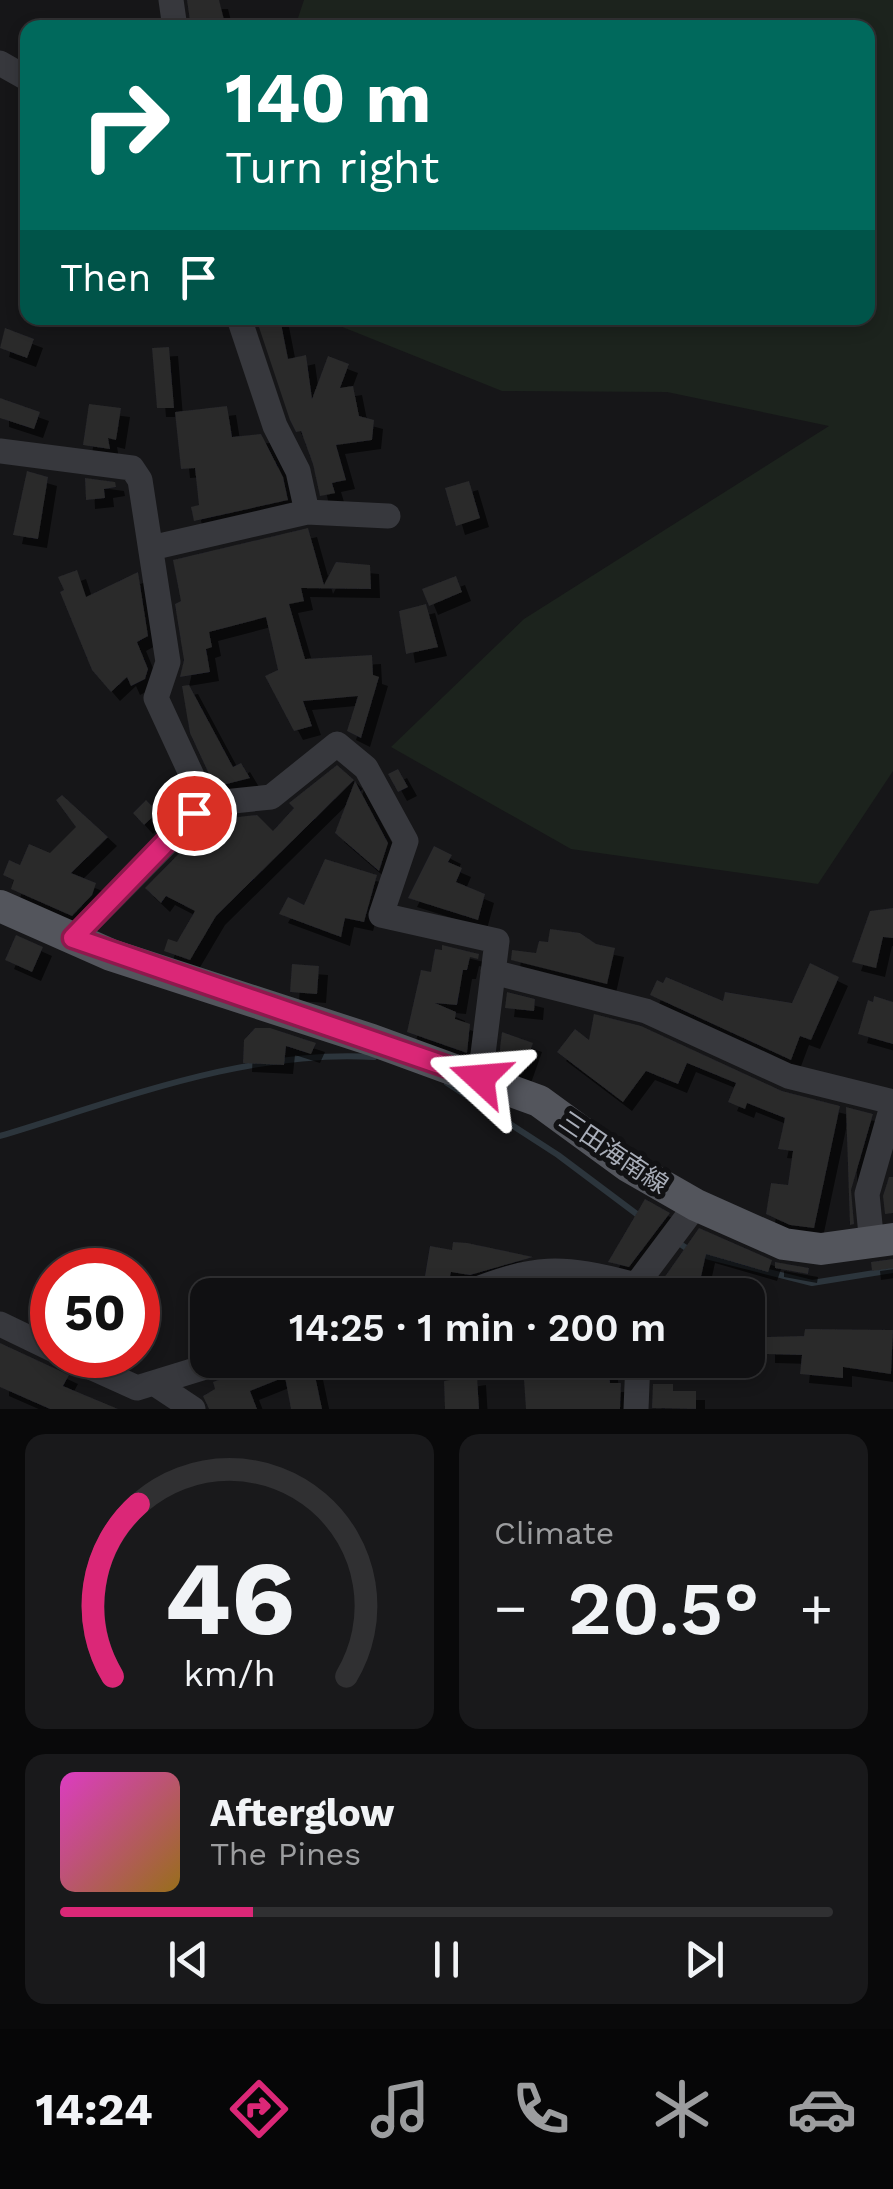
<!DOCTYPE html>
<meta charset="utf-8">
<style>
body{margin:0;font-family:"Work Sans","Noto Sans JP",sans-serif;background:#19191b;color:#f1f3f6;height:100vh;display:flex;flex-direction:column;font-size:38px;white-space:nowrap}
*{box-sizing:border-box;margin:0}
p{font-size:32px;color:#9c9d9f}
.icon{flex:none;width:55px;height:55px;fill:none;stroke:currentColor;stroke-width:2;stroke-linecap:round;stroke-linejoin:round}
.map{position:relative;height:1409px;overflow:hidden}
.sheet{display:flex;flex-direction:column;gap:25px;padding:25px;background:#09090a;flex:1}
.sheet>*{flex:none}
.hud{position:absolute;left:20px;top:20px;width:855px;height:305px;border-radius:20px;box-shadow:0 5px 15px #0003,0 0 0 2px #303032;background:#00695c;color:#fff;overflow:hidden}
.speed{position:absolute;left:30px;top:1248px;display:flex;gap:20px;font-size:50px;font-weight:700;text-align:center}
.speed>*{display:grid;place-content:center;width:130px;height:130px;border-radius:50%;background:#101012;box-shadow:0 5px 15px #0003,0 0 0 2px #303032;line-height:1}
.speed .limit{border:15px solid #d22;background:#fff;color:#111}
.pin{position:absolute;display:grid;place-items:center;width:85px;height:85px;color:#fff;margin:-42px;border:5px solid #fff;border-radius:50%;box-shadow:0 2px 10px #0007}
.me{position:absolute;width:110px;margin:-55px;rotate:289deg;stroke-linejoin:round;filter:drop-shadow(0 0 8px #0008)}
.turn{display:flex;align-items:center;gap:35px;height:210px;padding:0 40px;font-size:45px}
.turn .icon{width:130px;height:130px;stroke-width:2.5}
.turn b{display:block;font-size:70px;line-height:85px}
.then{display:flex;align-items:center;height:95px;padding:0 40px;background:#0003;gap:20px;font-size:38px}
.big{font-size:75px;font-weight:600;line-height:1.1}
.sheet .widget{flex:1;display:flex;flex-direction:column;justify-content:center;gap:15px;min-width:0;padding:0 35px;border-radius:20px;background:#19191b}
.sheet .dial{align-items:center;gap:0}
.dial svg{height:260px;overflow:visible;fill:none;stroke:#303032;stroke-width:7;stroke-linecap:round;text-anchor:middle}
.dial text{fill:#f1f3f6;stroke:none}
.song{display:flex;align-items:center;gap:30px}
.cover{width:120px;height:120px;border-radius:15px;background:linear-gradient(135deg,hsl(310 70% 55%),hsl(40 70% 35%))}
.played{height:10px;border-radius:5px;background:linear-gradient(90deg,#db2777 25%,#303032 25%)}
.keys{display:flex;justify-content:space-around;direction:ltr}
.heat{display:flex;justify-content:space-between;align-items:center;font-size:55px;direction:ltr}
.sheet .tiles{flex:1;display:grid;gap:25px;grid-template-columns:1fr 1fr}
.widget:last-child{grid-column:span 2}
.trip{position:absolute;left:190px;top:1278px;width:575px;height:100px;border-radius:20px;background:#101012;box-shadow:0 5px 15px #0003,0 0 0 2px #303032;font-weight:600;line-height:100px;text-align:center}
.menu{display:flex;height:160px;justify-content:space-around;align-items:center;background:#060607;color:#9c9d9f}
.menu .icon{width:70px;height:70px}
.menu .active{color:#db2777}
.menu b{font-size:45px;color:#f1f3f6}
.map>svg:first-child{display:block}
.green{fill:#1c231d}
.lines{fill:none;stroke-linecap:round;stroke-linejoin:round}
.stream{stroke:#2c353c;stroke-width:6}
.building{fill:#29292c;filter:url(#shadow)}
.minor{stroke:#37383d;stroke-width:25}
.major{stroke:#53555c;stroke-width:32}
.route-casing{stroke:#8e194d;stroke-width:25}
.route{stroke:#db2777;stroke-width:18}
.labels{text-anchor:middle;stroke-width:10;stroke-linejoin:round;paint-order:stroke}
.street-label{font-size:25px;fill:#a8adb8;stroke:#111113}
</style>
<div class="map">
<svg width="893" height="1409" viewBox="0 0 893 1409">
<defs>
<filter id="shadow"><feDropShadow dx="9" dy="9" stdDeviation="0" flood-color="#0009"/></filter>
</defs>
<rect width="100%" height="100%" fill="#161618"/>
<path class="green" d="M 304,0 L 893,0 L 893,771 L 818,884 L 571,849 L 391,747 L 524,619 L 829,426 L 667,392 L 502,391 L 320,318 L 868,318 L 868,28 L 295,27 Z"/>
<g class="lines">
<path class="stream" d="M 447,1083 L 558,1155 L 642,1218
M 0,1136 C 120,1100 247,1049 374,1057
M 677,1242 L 694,1253 L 812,1283 L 893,1270"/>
</g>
<path class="building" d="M 187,0 L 219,0 L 226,28 L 191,28 Z
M 256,318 L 280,318 L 288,359 L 306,355 L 312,399 L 328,356 L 349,364 L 340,388 L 353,386 L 359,416 L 374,420 L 372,440 L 336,445 L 346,480 L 332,483 L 335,493 L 320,496 L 313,464 L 301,431 L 296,432 L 290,420 Z
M 5,328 L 34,339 L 27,358 L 0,348 Z
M 169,347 L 174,408 L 157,408 L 152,348 Z
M 0,398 L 40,412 L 34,429 L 0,418 Z
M 89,404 L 121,408 L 116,440 L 108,438 L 110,449 L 83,445 Z
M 227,406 L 232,437 L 261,434 L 283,477 L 288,500 L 194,521 L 191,507 L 199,505 L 195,468 L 181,469 L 175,412 Z
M 27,471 L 48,477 L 38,539 L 13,535 Z
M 85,478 L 115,482 L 116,487 L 104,489 L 105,498 L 86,500 Z
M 469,481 L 480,518 L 456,526 L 445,488 Z
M 308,528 L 324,585 L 336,562 L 370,565 L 371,589 L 301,588 L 304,601 L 289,604 L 305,659 L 372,655 L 373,675 L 379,677 L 361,738 L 347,731 L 358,696 L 303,701 L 312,726 L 294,731 L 265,676 L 278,670 L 266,617 L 209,632 L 212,647 L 206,649 L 210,672 L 180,677 L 184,660 L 175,604 L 181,601 L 173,560 Z
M 77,570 L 86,597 L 138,572 L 148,636 L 137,642 L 148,669 L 145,679 L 131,686 L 127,677 L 111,692 L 92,670 L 60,592 L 64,590 L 58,577 Z
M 456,576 L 462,592 L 429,606 L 422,589 Z
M 426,604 L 438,647 L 406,654 L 399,611 Z
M 189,685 L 233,767 L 241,763 L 250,778 L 215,787 L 190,733 L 182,686 Z
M 337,765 L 354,780 L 216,916 L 190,960 L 164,951 L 168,939 L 177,942 L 195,911 L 166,896 L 161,903 L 145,888 L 212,820 L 257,815 L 273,831 L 294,808 L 289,803 Z
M 398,769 L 408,787 L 398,792 L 388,774 Z
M 355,781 L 388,843 L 379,871 L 335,833 Z
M 62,795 L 108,837 L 71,873 L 96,883 L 92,895 L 72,916 L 11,889 L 14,880 L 3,875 L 9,860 L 20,865 L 29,844 L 50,853 L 76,827 L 56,800 Z
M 146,800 L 158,812 L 144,825 L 133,813 Z
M 434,846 L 452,855 L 448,862 L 462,868 L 456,882 L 485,894 L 478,920 L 408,898 Z
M 325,859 L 377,875 L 364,922 L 345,918 L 341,937 L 279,914 L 288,897 L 304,905 Z
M 893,908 L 893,938 L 883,937 L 876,968 L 852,962 L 870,911 Z
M 550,929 L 580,933 L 596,944 L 615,948 L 607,984 L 511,960 L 512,950 L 536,953 L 539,941 L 548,942 Z
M 16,935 L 43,947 L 32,972 L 5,960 Z
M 442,945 L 479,954 L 478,959 L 470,957 L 467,970 L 463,970 L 457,1005 L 435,1003 L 456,1012 L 455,1019 L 470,1024 L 467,1053 L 407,1032 L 421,970 L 431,972 L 435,949 L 442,950 Z
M 810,963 L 839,977 L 811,1040 L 800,1036 L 791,1060 L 650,995 L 657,980 L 663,983 L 666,977 L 723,1001 L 725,992 L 792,1003 Z
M 292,964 L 319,966 L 317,994 L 290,992 Z
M 507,992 L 535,999 L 534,1011 L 505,1008 Z
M 874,996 L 893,1002 L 893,1044 L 858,1034 L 868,1000 L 873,1002 Z
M 594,1014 L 641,1026 L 782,1091 L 840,1106 L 814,1228 L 790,1225 L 766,1214 L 771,1183 L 788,1185 L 793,1151 L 778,1149 L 785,1118 L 747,1103 L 745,1109 L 728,1102 L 736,1083 L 687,1063 L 678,1084 L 646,1071 L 623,1102 L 557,1052 L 575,1029 L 589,1040 Z
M 255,1028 L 270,1028 L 316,1043 L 311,1054 L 286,1046 L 284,1065 L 243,1063 L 244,1040 Z
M 502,1032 L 533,1043 L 522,1074 L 498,1065 Z
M 846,1107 L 873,1114 L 851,1190 L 854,1224 L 850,1225 Z
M 889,1177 L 893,1177 L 893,1213 L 885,1214 L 883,1196 Z
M 645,1199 L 670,1213 L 629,1267 L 608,1262 Z
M 699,1228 L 772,1260 L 768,1272 L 706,1254 L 697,1295 L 652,1295 Z
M 453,1242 L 467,1243 L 533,1257 L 470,1275 L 451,1272 L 449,1280 L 425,1276 L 430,1246 L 452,1250 Z
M 893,1259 L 893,1268 L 872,1271 L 871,1262 Z
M 775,1262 L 809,1268 L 808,1274 L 775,1268 Z
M 805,1329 L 893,1330 L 891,1374 L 843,1367 L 843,1378 L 800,1374 L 802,1355 L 766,1354 L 766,1337 L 804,1336 Z
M 0,1343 L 69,1375 L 63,1386 L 118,1409 L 50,1409 L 0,1387 Z
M 244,1360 L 325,1360 L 313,1366 L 322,1409 L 291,1409 L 285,1377 L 250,1391 L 257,1409 L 209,1409 L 203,1396 L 215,1389 L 213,1382 L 239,1372 Z
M 608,1360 L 610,1383 L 621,1383 L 620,1409 L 526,1409 L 524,1379 L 537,1379 L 538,1364 Z
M 477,1376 L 479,1409 L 445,1409 L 444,1381 Z
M 653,1384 L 673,1384 L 673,1391 L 696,1391 L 696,1409 L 652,1408 Z"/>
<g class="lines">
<path class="minor" d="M 171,0 L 175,28
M 0,63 L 28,79
M 239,318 L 275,426 L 298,471 L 307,512
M 0,451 L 132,468 L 140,480 L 168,662 L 156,698 L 205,804 L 73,938
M 151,548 L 307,512 L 388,516
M 205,804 L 271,797 L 337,744 L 366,768 L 406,841 L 381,915 L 497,941 L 480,1078
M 493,972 L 646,1011 L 788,1076 L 893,1102
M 872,1245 L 867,1194 L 893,1103
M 462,1295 C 536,1265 559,1265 636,1285 L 696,1205
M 0,1324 L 52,1349
M 64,1355 L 137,1388 L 228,1360
M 157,1385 L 193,1409
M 636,1409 L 638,1360"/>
<path class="major" d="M 0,906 L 111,955 L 372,1040 L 539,1101 L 628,1166 L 696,1205 L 784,1244 L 821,1249 L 893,1239"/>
</g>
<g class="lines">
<g class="route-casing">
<path id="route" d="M 194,813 L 73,938 L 480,1078"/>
</g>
<use href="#route" class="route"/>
</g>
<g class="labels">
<g class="street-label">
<text transform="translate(614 1152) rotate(34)" y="9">三田海南線</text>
</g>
</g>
</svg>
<div class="speed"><div class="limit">50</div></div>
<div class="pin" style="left:194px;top:813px;background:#d93025"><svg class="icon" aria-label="arrive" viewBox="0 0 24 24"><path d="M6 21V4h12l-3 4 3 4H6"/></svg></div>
<svg class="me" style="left:480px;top:1078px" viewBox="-20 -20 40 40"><path d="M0-17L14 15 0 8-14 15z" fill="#db2777" stroke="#fff" stroke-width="4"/></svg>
<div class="trip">14:25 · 1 min · 200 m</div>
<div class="hud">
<div class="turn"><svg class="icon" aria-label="right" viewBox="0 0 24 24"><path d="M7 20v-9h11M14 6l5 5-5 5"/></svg><div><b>140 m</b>Turn right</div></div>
<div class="then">Then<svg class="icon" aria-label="arrive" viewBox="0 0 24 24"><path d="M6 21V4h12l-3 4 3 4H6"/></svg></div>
</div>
</div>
<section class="sheet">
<div class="tiles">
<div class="widget dial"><svg viewBox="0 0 100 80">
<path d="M14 69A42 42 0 1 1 86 69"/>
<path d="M14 69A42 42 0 0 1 22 16" stroke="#db2777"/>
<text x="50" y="56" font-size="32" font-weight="700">46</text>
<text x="50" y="72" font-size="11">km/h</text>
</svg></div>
<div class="widget"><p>Climate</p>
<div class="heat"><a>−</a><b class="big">20.5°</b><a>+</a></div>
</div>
<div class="widget">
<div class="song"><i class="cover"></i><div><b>Afterglow</b><p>The Pines</p></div></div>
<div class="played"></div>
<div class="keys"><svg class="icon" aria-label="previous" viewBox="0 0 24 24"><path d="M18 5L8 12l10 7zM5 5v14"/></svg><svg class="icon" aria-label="pause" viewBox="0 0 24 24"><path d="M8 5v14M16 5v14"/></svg><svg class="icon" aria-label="next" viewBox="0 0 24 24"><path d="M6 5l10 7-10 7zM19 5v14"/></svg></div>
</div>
</div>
</section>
<nav class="menu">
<b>14:24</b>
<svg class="icon active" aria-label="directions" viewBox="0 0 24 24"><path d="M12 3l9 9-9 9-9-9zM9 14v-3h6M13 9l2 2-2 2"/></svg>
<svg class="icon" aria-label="music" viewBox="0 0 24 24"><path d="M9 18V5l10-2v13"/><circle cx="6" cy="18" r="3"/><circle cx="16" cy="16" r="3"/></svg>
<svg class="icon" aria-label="phone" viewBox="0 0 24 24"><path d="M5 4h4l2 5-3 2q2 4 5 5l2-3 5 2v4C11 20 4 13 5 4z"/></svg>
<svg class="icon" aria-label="climate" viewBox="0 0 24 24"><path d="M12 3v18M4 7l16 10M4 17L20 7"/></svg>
<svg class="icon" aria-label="car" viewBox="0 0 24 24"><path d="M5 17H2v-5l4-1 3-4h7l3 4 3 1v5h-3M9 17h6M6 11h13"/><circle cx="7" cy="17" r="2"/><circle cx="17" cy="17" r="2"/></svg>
</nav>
